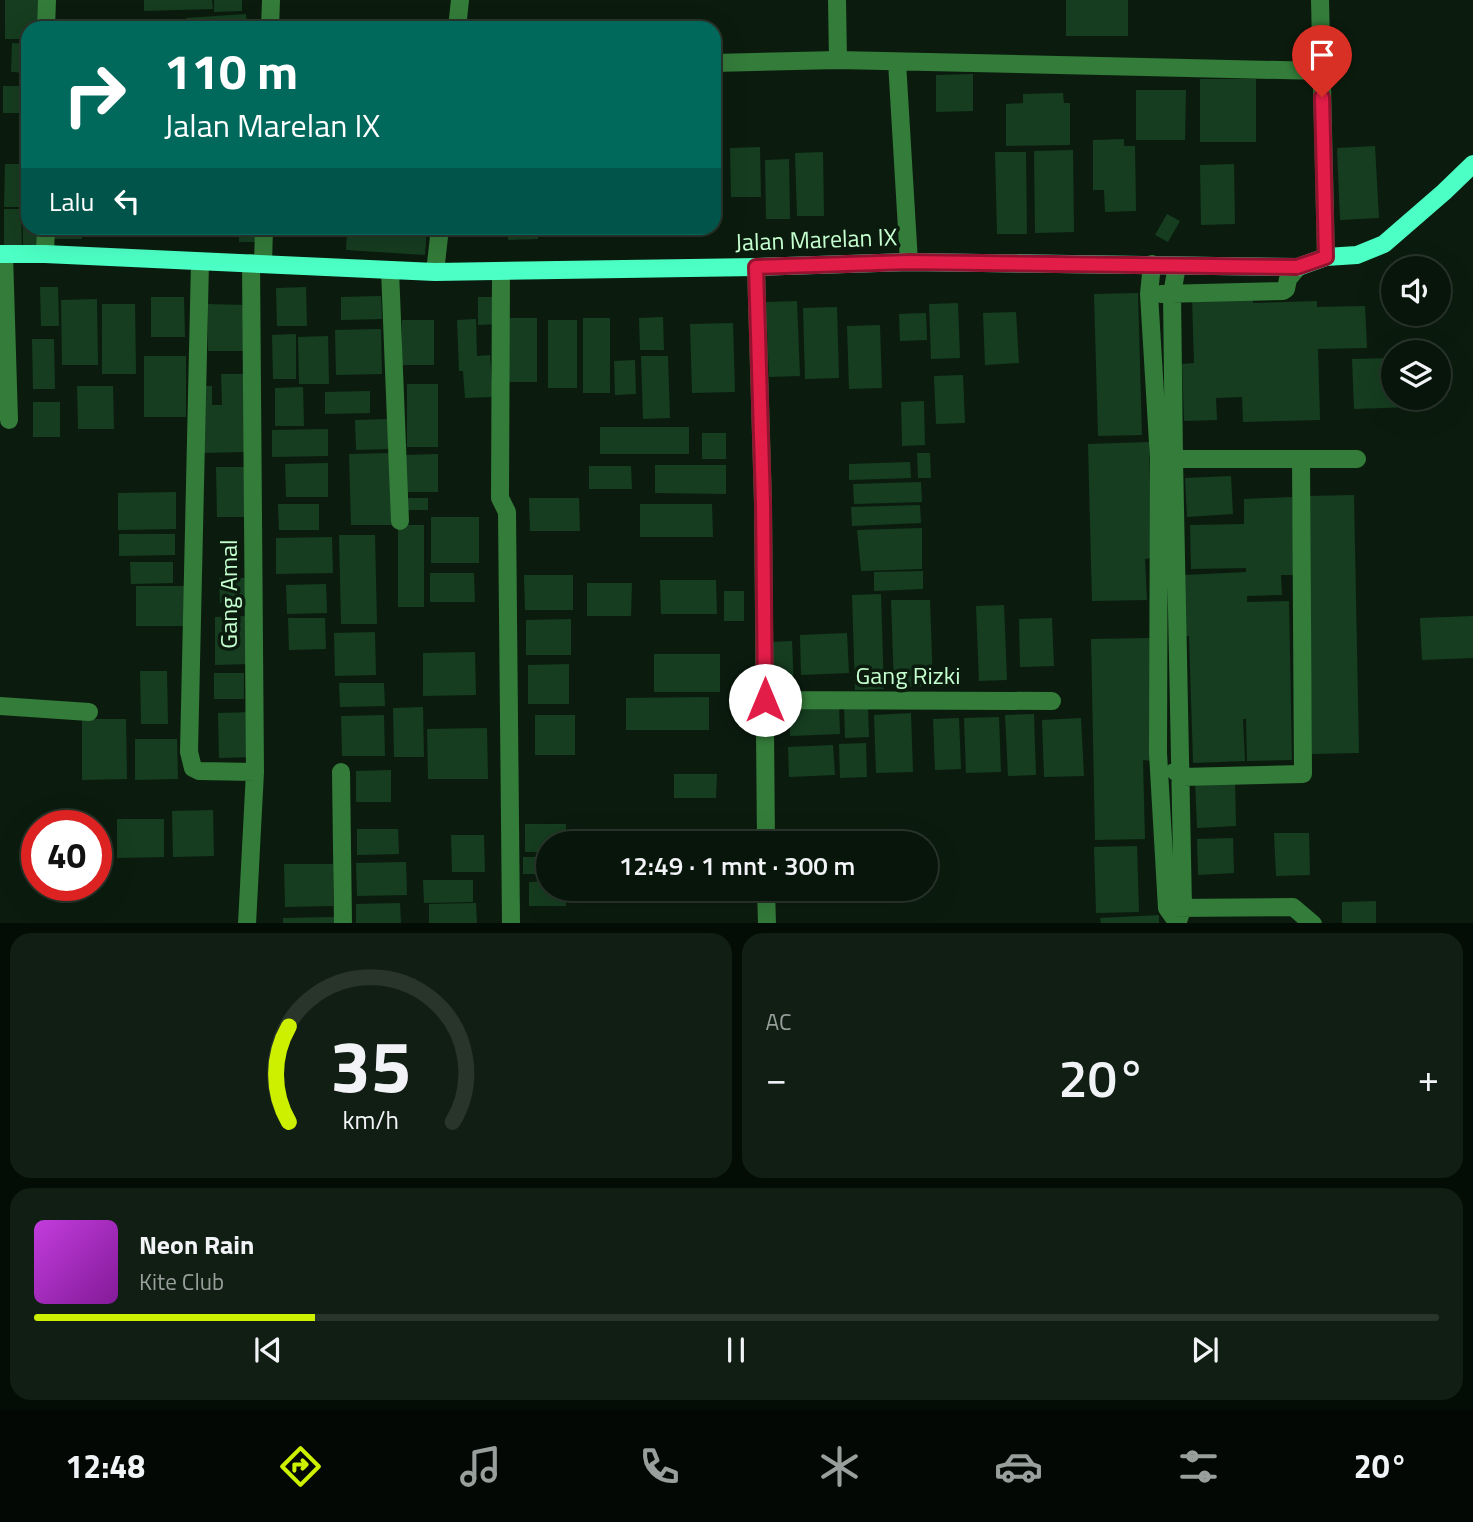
<!DOCTYPE html>
<html lang="id">
<meta charset="utf-8">
<style>
body{margin:0;font-family:"Titillium Web",sans-serif;background:#111e13;color:#f1f3f6;height:100vh;display:flex;flex-direction:column;font-size:26px;white-space:nowrap}
*{box-sizing:border-box;margin:0}
p{font-size:23px;color:#989f9c}
.icon{flex:none;width:38px;height:38px;fill:none;stroke:currentColor;stroke-width:2;stroke-linecap:round;stroke-linejoin:round}
.map{position:relative;height:923px;overflow:hidden}
.side{display:flex;flex-direction:column;gap:10px;padding:10px;background:#040c06;flex:1}
.side>*{flex:none}
.banner{position:absolute;left:21px;top:21px;width:700px;height:214px;border-radius:21px;box-shadow:0 7px 28px #0002,0 0 0 2px #29342b;background:#00695c;color:#fff;overflow:hidden}
.controls{position:absolute;left:1381px;top:256px;display:grid;gap:14px}
.controls a{display:grid;place-items:center;width:70px;height:70px;border-radius:50%;background:#08150a;box-shadow:0 7px 28px #0002,0 0 0 2px #29342b;font-size:35px}
.speed{position:absolute;left:21px;top:810px;display:flex;gap:14px;font-size:35px;font-weight:700;text-align:center}
.speed>*{display:grid;place-content:center;width:91px;height:91px;border-radius:50%;background:#08150a;box-shadow:0 7px 28px #0002,0 0 0 2px #29342b;line-height:1}
.speed .limit{border:10px solid #d22;background:#fff;color:#111}
.pin{position:absolute;display:grid;place-items:center;width:60px;height:60px;color:#fff;margin:-72px -30px;border-radius:50% 50% 50% 0;rotate:-45deg;box-shadow:0 0 7px #0007}
.pin .icon{rotate:45deg}
.me{position:absolute;width:77px;margin:-38px;rotate:0deg;stroke-linejoin:round;filter:drop-shadow(0 0 5px #0008)}
.turn{display:flex;align-items:center;gap:24px;height:147px;padding:0 28px;font-size:32px}
.turn .icon{width:91px;height:91px;stroke-width:2.5}
.turn b{display:block;font-size:49px;line-height:60px}
.then{display:flex;align-items:center;height:66px;padding:0 28px;background:#0003;gap:14px;font-size:26px}
.big{font-size:52px;font-weight:600;line-height:1.1}
.side .widget{flex:1;display:flex;flex-direction:column;justify-content:center;gap:10px;min-width:0;padding:0 24px;border-radius:21px;background:#111e13}
.side .dial{align-items:center;gap:0}
.dial svg{height:182px;overflow:visible;fill:none;stroke:#29342b;stroke-width:7;stroke-linecap:round;text-anchor:middle}
.dial text{fill:#f1f3f6;stroke:none}
.song{display:flex;align-items:center;gap:21px}
.cover{width:84px;height:84px;border-radius:10px;background:linear-gradient(135deg,hsl(290 70% 55%),hsl(290 70% 35%))}
.played{height:7px;border-radius:4px;background:linear-gradient(90deg,#cdf000 20%,#29342b 20%)}
.keys{display:flex;justify-content:space-around;direction:ltr}
.heat{display:flex;justify-content:space-between;align-items:center;font-size:38px;direction:ltr}
.side .tiles{flex:1;display:grid;gap:10px;grid-template-columns:1fr 1fr}
.widget:last-child{grid-column:span 2}
.trip{position:absolute;left:536px;top:831px;width:402px;height:70px;border-radius:35px;background:#08150a;box-shadow:0 7px 28px #0002,0 0 0 2px #29342b;font-weight:600;line-height:70px;text-align:center}
.dock{display:flex;height:112px;justify-content:space-around;align-items:center;background:#030804;color:#989f9c}
.dock .icon{width:49px;height:49px}
.dock .active{color:#cdf000}
.dock b{font-size:32px;color:#f1f3f6}
.map>svg:first-child{display:block}
.building{fill:#163d20}
.lines{fill:none;stroke-linecap:round;stroke-linejoin:round}
.minor{stroke:#347c3a;stroke-width:18}
.major{stroke:#4cffc4;stroke-width:18}
.route-casing{stroke:#92132f;stroke-width:18}
.route{stroke:#e11d48;stroke-width:12}
.labels{text-anchor:middle;stroke-width:7;stroke-linejoin:round;paint-order:stroke}
.street-label{font-size:24px;fill:#c5ffcf;stroke:#0b1c0e}
</style>
<div class="map">
<svg width="1473" height="924" viewBox="0 0 1473 924">
<rect width="100%" height="100%" fill="#0b1c0e"/>
<path class="building" d="M 5,0 L 38,0 L 38,28 L 28,28 L 28,39 L 5,39 Z
M 144,0 L 212,0 L 213,9 L 144,11 Z
M 214,0 L 242,0 L 242,11 L 214,12 Z
M 1066,0 L 1128,0 L 1128,36 L 1066,36 Z
M 246,14 L 247,28 L 187,28 L 186,18 Z
M 12,43 L 28,44 L 28,73 L 11,72 Z
M 973,74 L 973,111 L 936,112 L 936,75 Z
M 1200,79 L 1256,79 L 1256,142 L 1200,142 Z
M 3,86 L 28,86 L 28,113 L 3,113 Z
M 1136,90 L 1186,90 L 1185,140 L 1136,140 Z
M 1063,93 L 1064,103 L 1070,103 L 1070,145 L 1006,146 L 1006,104 L 1023,103 L 1023,94 Z
M 1124,139 L 1124,146 L 1135,146 L 1136,211 L 1105,212 L 1104,190 L 1093,190 L 1093,140 Z
M 1375,146 L 1379,218 L 1340,220 L 1337,148 Z
M 760,147 L 761,197 L 731,197 L 730,148 Z
M 1073,150 L 1074,232 L 1035,233 L 1034,151 Z
M 823,152 L 824,216 L 797,216 L 795,153 Z
M 995,152 L 1026,152 L 1027,234 L 997,234 Z
M 789,159 L 790,219 L 766,219 L 765,160 Z
M 5,164 L 28,164 L 28,207 L 4,207 Z
M 1234,164 L 1235,224 L 1201,225 L 1200,165 Z
M 4,209 L 21,209 L 22,247 L 4,247 Z
M 23,209 L 28,209 L 28,228 L 39,228 L 40,248 L 23,248 Z
M 1167,214 L 1180,221 L 1168,242 L 1155,235 Z
M 52,228 L 81,228 L 82,239 L 52,239 Z
M 184,228 L 257,228 L 257,242 L 239,242 L 239,235 L 184,235 Z
M 347,228 L 427,228 L 425,255 L 346,250 Z
M 464,228 L 490,228 L 490,233 L 464,232 Z
M 508,228 L 538,228 L 538,239 L 508,240 Z
M 40,287 L 58,287 L 59,326 L 41,326 Z
M 306,287 L 307,326 L 277,326 L 276,288 Z
M 1138,293 L 1142,435 L 1098,436 L 1094,294 Z
M 1253,295 L 1253,303 L 1317,301 L 1317,307 L 1365,306 L 1367,348 L 1318,349 L 1320,420 L 1243,422 L 1242,397 L 1216,398 L 1217,420 L 1184,421 L 1182,364 L 1194,363 L 1192,299 Z
M 381,296 L 382,319 L 341,320 L 341,297 Z
M 151,297 L 184,297 L 185,337 L 151,337 Z
M 478,297 L 499,297 L 499,324 L 478,325 Z
M 97,299 L 98,365 L 62,365 L 61,300 Z
M 797,301 L 800,376 L 769,377 L 766,302 Z
M 958,303 L 960,358 L 931,359 L 929,304 Z
M 102,304 L 135,304 L 136,374 L 102,374 Z
M 208,304 L 246,305 L 245,351 L 208,351 Z
M 837,307 L 839,378 L 805,379 L 803,308 Z
M 1016,312 L 1019,363 L 985,365 L 983,313 Z
M 926,313 L 927,340 L 900,341 L 899,314 Z
M 663,317 L 664,350 L 640,350 L 639,318 Z
M 505,318 L 537,318 L 537,382 L 505,382 Z
M 583,318 L 610,318 L 610,393 L 583,393 Z
M 476,319 L 477,356 L 490,355 L 493,397 L 465,398 L 463,371 L 459,371 L 457,320 Z
M 402,320 L 434,320 L 434,365 L 402,365 Z
M 548,320 L 577,320 L 577,388 L 548,388 Z
M 733,323 L 735,392 L 692,393 L 690,324 Z
M 880,325 L 882,388 L 849,389 L 847,326 Z
M 381,329 L 382,374 L 336,375 L 335,330 Z
M 296,334 L 296,379 L 273,379 L 272,335 Z
M 328,336 L 329,384 L 299,384 L 298,337 Z
M 32,339 L 54,339 L 55,389 L 33,389 Z
M 144,356 L 186,356 L 186,417 L 144,417 Z
M 641,356 L 668,356 L 670,418 L 643,419 Z
M 1393,358 L 1393,397 L 1414,397 L 1414,407 L 1354,409 L 1352,359 Z
M 635,360 L 636,394 L 615,395 L 614,361 Z
M 221,374 L 245,374 L 246,452 L 201,453 L 199,386 L 212,386 L 212,405 L 222,405 Z
M 963,375 L 965,423 L 936,424 L 934,376 Z
M 407,384 L 438,384 L 438,447 L 407,447 Z
M 77,386 L 113,386 L 114,429 L 78,429 Z
M 303,387 L 304,426 L 275,426 L 275,388 Z
M 370,391 L 370,413 L 325,414 L 325,392 Z
M 924,401 L 925,445 L 902,446 L 901,402 Z
M 33,402 L 60,402 L 60,437 L 33,437 Z
M 389,419 L 390,449 L 356,450 L 355,420 Z
M 600,427 L 689,427 L 689,454 L 600,454 Z
M 328,429 L 328,456 L 272,457 L 272,430 Z
M 702,433 L 726,433 L 726,459 L 702,459 Z
M 1149,442 L 1152,558 L 1145,559 L 1147,600 L 1092,601 L 1088,444 Z
M 391,453 L 393,525 L 351,525 L 349,454 Z
M 917,453 L 930,453 L 931,478 L 918,478 Z
M 438,454 L 438,492 L 405,492 L 404,455 Z
M 910,462 L 911,478 L 849,480 L 849,464 Z
M 328,463 L 328,497 L 286,497 L 285,464 Z
M 655,465 L 726,465 L 726,494 L 655,493 Z
M 589,466 L 631,466 L 632,489 L 589,489 Z
M 216,467 L 251,467 L 251,517 L 217,517 Z
M 1231,476 L 1233,514 L 1187,517 L 1185,478 Z
M 921,482 L 922,502 L 854,504 L 853,484 Z
M 176,492 L 176,529 L 118,530 L 118,493 Z
M 1354,495 L 1359,753 L 1312,754 L 1308,496 Z
M 1292,497 L 1295,575 L 1281,575 L 1282,595 L 1247,596 L 1247,602 L 1289,601 L 1292,760 L 1247,761 L 1246,719 L 1243,719 L 1245,761 L 1193,763 L 1189,636 L 1186,636 L 1184,575 L 1246,572 L 1246,568 L 1191,569 L 1190,525 L 1244,524 L 1244,499 Z
M 406,498 L 428,498 L 428,510 L 406,510 Z
M 529,498 L 579,498 L 580,531 L 530,531 Z
M 278,504 L 319,504 L 319,530 L 279,530 Z
M 640,504 L 712,504 L 713,537 L 640,537 Z
M 920,505 L 921,523 L 852,526 L 851,507 Z
M 431,517 L 479,517 L 479,563 L 431,563 Z
M 398,525 L 424,525 L 424,607 L 398,607 Z
M 922,528 L 922,569 L 861,571 L 857,530 Z
M 119,534 L 175,534 L 175,555 L 119,556 Z
M 339,535 L 375,535 L 377,624 L 341,624 Z
M 332,537 L 333,573 L 276,574 L 276,538 Z
M 130,562 L 173,562 L 173,583 L 131,584 Z
M 923,571 L 923,589 L 874,591 L 874,572 Z
M 430,573 L 474,573 L 475,602 L 430,602 Z
M 524,575 L 573,575 L 573,610 L 525,610 Z
M 219,578 L 248,578 L 248,603 L 220,603 Z
M 660,580 L 716,580 L 717,614 L 661,614 Z
M 587,583 L 632,583 L 631,616 L 587,616 Z
M 326,584 L 327,613 L 287,614 L 286,585 Z
M 136,586 L 186,586 L 186,626 L 136,626 Z
M 724,591 L 744,591 L 744,621 L 724,621 Z
M 881,594 L 884,689 L 855,690 L 852,595 Z
M 891,600 L 930,600 L 933,686 L 894,687 Z
M 1004,605 L 1007,680 L 979,681 L 976,606 Z
M 249,616 L 249,664 L 215,665 L 215,617 Z
M 1473,616 L 1473,658 L 1422,660 L 1420,618 Z
M 288,618 L 325,618 L 326,649 L 289,650 Z
M 1052,618 L 1054,666 L 1020,667 L 1019,619 Z
M 571,619 L 571,655 L 526,655 L 526,620 Z
M 375,632 L 376,675 L 335,676 L 334,633 Z
M 847,633 L 849,673 L 801,675 L 800,635 Z
M 1150,638 L 1152,761 L 1143,760 L 1145,839 L 1095,840 L 1091,639 Z
M 792,641 L 794,688 L 773,689 L 771,642 Z
M 475,652 L 476,695 L 423,696 L 423,653 Z
M 654,654 L 720,654 L 720,692 L 654,692 Z
M 569,664 L 569,704 L 528,704 L 528,665 Z
M 140,671 L 167,671 L 168,724 L 141,724 Z
M 214,673 L 244,673 L 244,699 L 214,699 Z
M 339,683 L 384,683 L 385,706 L 340,707 Z
M 709,697 L 709,730 L 626,730 L 626,698 Z
M 839,705 L 840,734 L 790,736 L 789,707 Z
M 423,707 L 424,757 L 394,757 L 393,708 Z
M 868,707 L 869,737 L 845,738 L 844,708 Z
M 254,712 L 254,757 L 219,758 L 218,713 Z
M 911,713 L 913,772 L 876,773 L 874,715 Z
M 1034,714 L 1036,775 L 1008,776 L 1005,715 Z
M 384,715 L 385,756 L 342,756 L 341,716 Z
M 535,715 L 575,715 L 575,755 L 535,755 Z
M 999,717 L 1001,772 L 966,773 L 964,718 Z
M 959,718 L 961,769 L 935,770 L 933,719 Z
M 1081,718 L 1084,776 L 1044,777 L 1042,720 Z
M 82,719 L 126,719 L 127,779 L 82,780 Z
M 487,728 L 488,779 L 428,779 L 427,729 Z
M 135,739 L 177,739 L 178,779 L 135,780 Z
M 866,743 L 867,777 L 840,778 L 839,744 Z
M 833,745 L 835,775 L 789,777 L 788,747 Z
M 391,770 L 391,802 L 356,802 L 356,771 Z
M 674,774 L 717,774 L 716,798 L 674,798 Z
M 1235,779 L 1236,826 L 1197,828 L 1195,780 Z
M 213,810 L 214,856 L 173,857 L 172,811 Z
M 117,819 L 164,819 L 164,857 L 117,858 Z
M 525,824 L 566,824 L 566,844 L 548,844 L 548,852 L 525,852 Z
M 357,829 L 398,829 L 399,854 L 357,855 Z
M 1274,833 L 1309,833 L 1310,875 L 1276,876 Z
M 451,835 L 484,835 L 485,872 L 452,872 Z
M 1233,838 L 1234,873 L 1198,875 L 1197,839 Z
M 1137,846 L 1139,912 L 1096,913 L 1094,847 Z
M 523,857 L 548,857 L 548,874 L 523,874 Z
M 406,862 L 407,895 L 357,896 L 356,863 Z
M 284,864 L 333,864 L 333,906 L 285,907 Z
M 423,880 L 473,880 L 473,902 L 424,903 Z
M 548,881 L 548,889 L 566,889 L 566,906 L 529,906 L 529,882 Z
M 1376,901 L 1376,924 L 1342,924 L 1342,902 Z
M 400,903 L 401,924 L 356,924 L 356,904 Z
M 476,903 L 477,924 L 429,924 L 429,904 Z
M 1159,915 L 1159,924 L 1101,924 L 1100,918 Z
M 335,917 L 335,924 L 283,924 L 283,918 Z"/>
<g class="lines">
<path class="minor" d="M 837,0 L 838,60
M 1320,0 L 1326,257
M 46,28 L 47,0
M 270,28 L 271,0
M 457,28 L 460,0
M 897,62 L 909,262
M 714,63 L 838,60 L 1321,71
M 4,254 L 9,420
M 45,254 L 46,228
M 200,262 L 189,752 L 193,768 L 199,771 L 255,772
M 263,264 L 264,228
M 1152,264 L 1149,294 L 1159,459 L 1158,753 L 1167,908 L 1177,922
M 756,267 L 763,503 L 766,844
M 390,270 L 400,521
M 501,271 L 500,498 L 507,512 L 511,924
M 435,272 L 440,228
M 1161,294 L 1283,291 L 1286,289 L 1288,279 L 1298,267
M 1162,459 L 1357,459
M 765,700 L 1052,701
M 0,706 L 89,712
M 1175,771 L 1181,777 L 1303,774 L 1301,460
M 341,772 L 343,924
M 766,889 L 767,924
M 1171,908 L 1293,907 L 1313,924
M 247,924 L 255,772 L 251,263
M 1177,924 L 1183,907 L 1174,459 L 1172,294 L 1177,266"/>
<path class="major" d="M 0,254 L 45,254 L 435,272 L 756,267 L 909,262 L 1298,267 L 1326,257 L 1357,255 L 1384,244 L 1444,192 L 1473,164"/>
</g>
<g class="lines">
<g class="route-casing">
<path id="route" d="M 765,700 L 763,503 L 756,267 L 909,262 L 1297,267 L 1326,257 L 1322,97"/>
</g>
<use href="#route" class="route"/>
</g>
<g class="labels">
<g class="street-label">
<text transform="translate(816 240) rotate(-2)" y="8">Jalan Marelan IX</text>
<text transform="translate(229 594) rotate(-90)" y="8">Gang Amal</text>
<text x="908" y="684">Gang Rizki</text>
</g>
</g>
</svg>
<div class="controls">
<a><svg class="icon" aria-label="sound" viewBox="0 0 24 24"><path d="M4 9h4l5-4v14l-5-4H4zM17 9q2 3 0 6"/></svg></a>
<a><svg class="icon" aria-label="layers" viewBox="0 0 24 24"><path d="M12 4l9 5-9 5-9-5zM3 14l9 5 9-5"/></svg></a>
</div>
<div class="speed"><div class="limit">40</div></div>
<div class="pin" style="left:1322px;top:97px;background:#d93025"><svg class="icon" aria-label="arrive" viewBox="0 0 24 24"><path d="M6 21V4h12l-3 4 3 4H6"/></svg></div>
<svg class="me" style="left:765px;top:700px" viewBox="-20 -20 40 40"><circle r="19" fill="#fff"/><path d="M0-13L10 11 0 6-10 11z" fill="#e11d48"/></svg>
<div class="trip">12:49 · 1 mnt · 300 m</div>
<div class="banner">
<div class="turn"><svg class="icon" aria-label="right" viewBox="0 0 24 24"><path d="M7 20v-9h11M14 6l5 5-5 5"/></svg><div><b>110 m</b>Jalan Marelan IX</div></div>
<div class="then">Lalu<svg class="icon" aria-label="left" viewBox="0 0 24 24"><path d="M17 20v-9H6M10 6l-5 5 5 5"/></svg></div>
</div>
</div>
<section class="side">
<div class="tiles">
<div class="widget dial"><svg viewBox="0 0 100 80">
<path d="M14 69A42 42 0 1 1 86 69"/>
<path d="M14 69A42 42 0 0 1 14 27" stroke="#cdf000"/>
<text x="50" y="56" font-size="32" font-weight="700">35</text>
<text x="50" y="72" font-size="11">km/h</text>
</svg></div>
<div class="widget"><p>AC</p>
<div class="heat"><a>−</a><b class="big">20°</b><a>+</a></div>
</div>
<div class="widget">
<div class="song"><i class="cover"></i><div><b>Neon Rain</b><p>Kite Club</p></div></div>
<div class="played"></div>
<div class="keys"><svg class="icon" aria-label="previous" viewBox="0 0 24 24"><path d="M18 5L8 12l10 7zM5 5v14"/></svg><svg class="icon" aria-label="pause" viewBox="0 0 24 24"><path d="M8 5v14M16 5v14"/></svg><svg class="icon" aria-label="next" viewBox="0 0 24 24"><path d="M6 5l10 7-10 7zM19 5v14"/></svg></div>
</div>
</div>
</section>
<nav class="dock">
<b>12:48</b>
<svg class="icon active" aria-label="directions" viewBox="0 0 24 24"><path d="M12 3l9 9-9 9-9-9zM9 14v-3h6M13 9l2 2-2 2"/></svg>
<svg class="icon" aria-label="music" viewBox="0 0 24 24"><path d="M9 18V5l10-2v13"/><circle cx="6" cy="18" r="3"/><circle cx="16" cy="16" r="3"/></svg>
<svg class="icon" aria-label="phone" viewBox="0 0 24 24"><path d="M5 4h4l2 5-3 2q2 4 5 5l2-3 5 2v4C11 20 4 13 5 4z"/></svg>
<svg class="icon" aria-label="climate" viewBox="0 0 24 24"><path d="M12 3v18M4 7l16 10M4 17L20 7"/></svg>
<svg class="icon" aria-label="car" viewBox="0 0 24 24"><path d="M5 17H2v-5l4-1 3-4h7l3 4 3 1v5h-3M9 17h6M6 11h13"/><circle cx="7" cy="17" r="2"/><circle cx="17" cy="17" r="2"/></svg>
<svg class="icon" aria-label="filters" viewBox="0 0 24 24"><path d="M4 7h16M4 17h16"/><circle cx="9" cy="7" r="2"/><circle cx="15" cy="17" r="2"/></svg>
<b>20°</b>
</nav>
